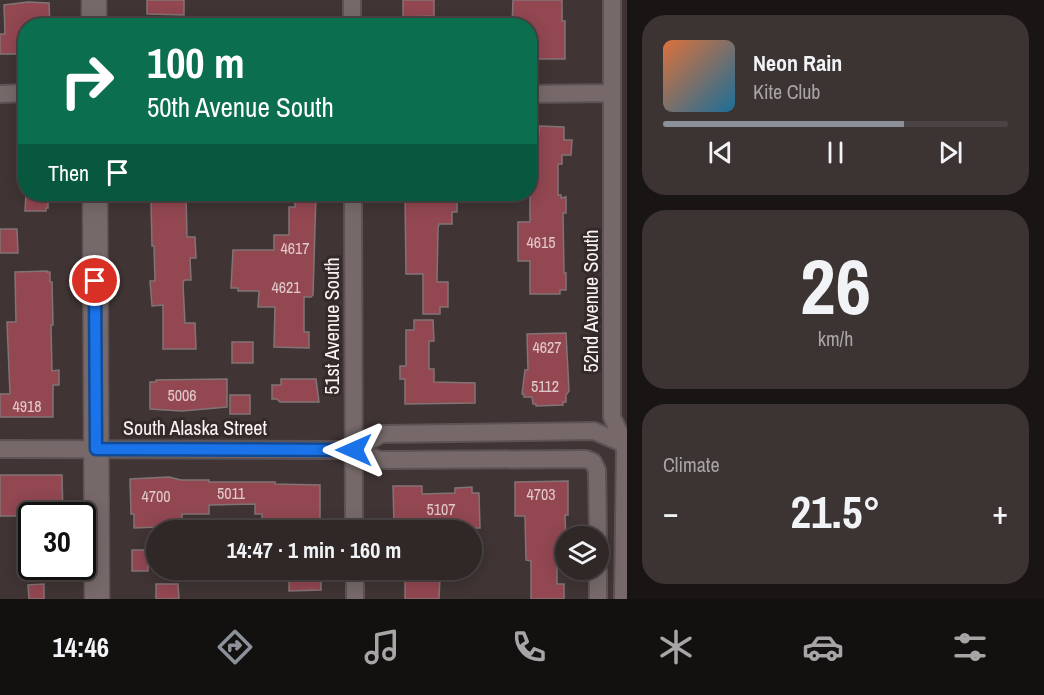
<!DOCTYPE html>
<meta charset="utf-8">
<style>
body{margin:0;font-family:"Archivo Narrow",sans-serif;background:#3c3333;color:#f1f3f6;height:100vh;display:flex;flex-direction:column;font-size:22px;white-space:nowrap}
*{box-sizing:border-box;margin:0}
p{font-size:20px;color:#a8a5a7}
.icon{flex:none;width:33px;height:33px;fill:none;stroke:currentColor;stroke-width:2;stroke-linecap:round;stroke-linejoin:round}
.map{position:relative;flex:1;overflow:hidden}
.details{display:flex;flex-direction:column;gap:15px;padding:15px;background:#1a1515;width:417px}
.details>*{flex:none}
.top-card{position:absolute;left:18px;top:18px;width:519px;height:183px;border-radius:24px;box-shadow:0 3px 15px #0003,0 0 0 2px #4b4444;background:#0b6e4f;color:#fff;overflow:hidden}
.buttons{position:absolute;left:555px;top:526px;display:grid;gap:12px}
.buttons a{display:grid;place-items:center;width:54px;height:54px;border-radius:50%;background:#302727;box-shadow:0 3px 15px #0003,0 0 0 2px #4b4444;font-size:30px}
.speed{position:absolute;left:18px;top:502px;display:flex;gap:12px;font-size:30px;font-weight:700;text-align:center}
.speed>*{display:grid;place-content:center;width:78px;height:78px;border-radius:50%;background:#302727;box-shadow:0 3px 15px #0003,0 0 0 2px #4b4444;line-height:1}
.speed .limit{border:3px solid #111;border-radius:9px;background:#fff;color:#111}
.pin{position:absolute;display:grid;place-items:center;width:51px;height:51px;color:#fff;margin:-26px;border:3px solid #fff;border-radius:50%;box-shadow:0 2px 6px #0007}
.me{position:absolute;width:66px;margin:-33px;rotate:270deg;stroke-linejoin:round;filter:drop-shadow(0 0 4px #0008)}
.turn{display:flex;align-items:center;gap:21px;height:126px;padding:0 30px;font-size:27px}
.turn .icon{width:78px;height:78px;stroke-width:2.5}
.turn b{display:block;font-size:42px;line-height:51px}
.then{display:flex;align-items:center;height:57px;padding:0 30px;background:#0003;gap:12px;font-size:22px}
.big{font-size:45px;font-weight:700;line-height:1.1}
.details .card{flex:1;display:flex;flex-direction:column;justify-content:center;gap:9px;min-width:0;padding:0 21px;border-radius:24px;background:#3c3333}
.details .dial{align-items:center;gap:0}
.dial b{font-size:78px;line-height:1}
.song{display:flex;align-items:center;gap:18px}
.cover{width:72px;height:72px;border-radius:9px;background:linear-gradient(135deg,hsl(20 70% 55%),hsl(200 70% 35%))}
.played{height:6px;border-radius:3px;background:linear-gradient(90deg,#8c9099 70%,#4b4444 70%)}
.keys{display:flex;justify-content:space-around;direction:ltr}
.heat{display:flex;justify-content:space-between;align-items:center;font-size:33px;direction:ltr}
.trip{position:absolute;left:146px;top:520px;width:336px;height:60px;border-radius:30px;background:#302727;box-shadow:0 3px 15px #0003,0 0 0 2px #4b4444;font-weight:700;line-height:60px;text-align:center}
.tab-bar{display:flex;height:96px;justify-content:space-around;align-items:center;background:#131010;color:#a8a5a7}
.tab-bar .icon{width:42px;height:42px}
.tab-bar .selected{color:#8c9099}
.tab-bar b{font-size:27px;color:#f1f3f6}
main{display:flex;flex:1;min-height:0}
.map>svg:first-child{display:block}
.building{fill:#924751;stroke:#827475;stroke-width:1.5}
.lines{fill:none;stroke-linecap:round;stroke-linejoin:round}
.street-casing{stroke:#5d5354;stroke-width:20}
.secondary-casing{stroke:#5d5354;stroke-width:27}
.street{stroke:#77696a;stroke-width:16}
.secondary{stroke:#77696a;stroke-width:24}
.route-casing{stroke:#114b97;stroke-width:15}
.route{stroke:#1a73e8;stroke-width:10}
.labels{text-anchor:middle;stroke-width:6;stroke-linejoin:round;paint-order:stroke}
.number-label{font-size:16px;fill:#e1c8ca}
.street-label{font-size:20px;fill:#fbf3f3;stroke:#352a2a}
</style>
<main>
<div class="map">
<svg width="627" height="599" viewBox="0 0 627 599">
<rect width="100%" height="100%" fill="#403434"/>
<path class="building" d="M 147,0 L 184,0 L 184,15 L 147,14 Z
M 403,0 L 434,0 L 434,16 L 403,17 Z
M 513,0 L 562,0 L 562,21 L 565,21 L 565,59 L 535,59 L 535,57 L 530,57 L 530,26 L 512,26 Z
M 28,2 L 49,3 L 50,26 L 26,26 L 26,54 L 0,54 L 0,34 L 5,34 L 4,5 Z
M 539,126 L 564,127 L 564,140 L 572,140 L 571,155 L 562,155 L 562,164 L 558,164 L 558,195 L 561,195 L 561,198 L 566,197 L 566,213 L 563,213 L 564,273 L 566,273 L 566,290 L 560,290 L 560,294 L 530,294 L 530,261 L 518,261 L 518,222 L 530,222 L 530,141 L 535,142 L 535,134 L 539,134 Z
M 26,194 L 48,194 L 48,208 L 46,208 L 46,211 L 25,211 Z
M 295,194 L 316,194 L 313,295 L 311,297 L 304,297 L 304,332 L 309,332 L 309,348 L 274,347 L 275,307 L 258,307 L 259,291 L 238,291 L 238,288 L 231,288 L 233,250 L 274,250 L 274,235 L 289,235 L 289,207 L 295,207 Z
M 405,194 L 457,194 L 457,212 L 452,212 L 452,224 L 439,224 L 438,228 L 437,282 L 448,282 L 448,307 L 440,307 L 440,314 L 423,314 L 423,274 L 406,274 Z
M 154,196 L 186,196 L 187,237 L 195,237 L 196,258 L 190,258 L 191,280 L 184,280 L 183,284 L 185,323 L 195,323 L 196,349 L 163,349 L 163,305 L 152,306 L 150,281 L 155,281 L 154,246 L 152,246 L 151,202 L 154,202 Z
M 0,229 L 17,229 L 18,253 L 0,253 Z
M 47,271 L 47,272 L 50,272 L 50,282 L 52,282 L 53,325 L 51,325 L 52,371 L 59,370 L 59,385 L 53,385 L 53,417 L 0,417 L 0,394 L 10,394 L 7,322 L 16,322 L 15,272 Z
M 414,320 L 433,320 L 434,341 L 429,341 L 429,369 L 434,369 L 434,382 L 475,383 L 475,403 L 405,404 L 405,379 L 400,379 L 400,366 L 406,366 L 406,330 L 414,330 Z
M 566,333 L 569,391 L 566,395 L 566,402 L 563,402 L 563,405 L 536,406 L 536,404 L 533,404 L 532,397 L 524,397 L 524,394 L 522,394 L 525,370 L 528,370 L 527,334 Z
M 232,342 L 253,342 L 253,363 L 232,363 Z
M 227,379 L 227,407 L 182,411 L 150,409 L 150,382 L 156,382 L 156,380 Z
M 281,379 L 316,379 L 319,402 L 280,402 L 277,399 L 272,399 L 272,385 L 281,385 Z
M 230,395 L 250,395 L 250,414 L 230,414 Z
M 0,475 L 62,475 L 63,516 L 0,516 Z
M 169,477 L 181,480 L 209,480 L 209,482 L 275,482 L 275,484 L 320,485 L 320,531 L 297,531 L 297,520 L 262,521 L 262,514 L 255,514 L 255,504 L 209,505 L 209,514 L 182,514 L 182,526 L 134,528 L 134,514 L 131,514 L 130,479 Z
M 568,481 L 568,515 L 565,515 L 566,541 L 562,542 L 563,558 L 557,565 L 557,584 L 564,584 L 564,599 L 531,599 L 531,561 L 526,560 L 525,516 L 515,516 L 515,482 Z
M 393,486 L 422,486 L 422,494 L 455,493 L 455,488 L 472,487 L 472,493 L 479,493 L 480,528 L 458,528 L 457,522 L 422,522 L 422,525 L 394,525 Z
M 132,550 L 148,550 L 148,571 L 132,571 Z
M 289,570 L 321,570 L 321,590 L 289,591 Z
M 405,577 L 440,577 L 439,599 L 405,599 Z
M 44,584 L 44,599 L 29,599 L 28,585 Z
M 156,584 L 178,584 L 179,599 L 156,599 Z"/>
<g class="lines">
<g class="street-casing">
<path id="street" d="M 352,0 L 352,26
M 612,0 L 612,417 L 625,445 L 623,599
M 0,94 L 26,93
M 530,94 L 611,93
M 353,194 L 354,531
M 0,449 L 354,450 L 381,434 L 594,431 L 627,445
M 354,450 L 380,460 L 586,459 L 593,462 L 597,470 L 598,537
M 355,570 L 355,599
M 598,570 L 598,599"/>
</g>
<g class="secondary-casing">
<path id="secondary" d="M 94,0 L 94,26
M 95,194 L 97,599"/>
</g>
<use href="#street" class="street"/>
<use href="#secondary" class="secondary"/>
</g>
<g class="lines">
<g class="route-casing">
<path id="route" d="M 95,281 L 96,449 L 354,450"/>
</g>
<use href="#route" class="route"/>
</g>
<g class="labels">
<g class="number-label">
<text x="541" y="248">4615</text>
<text x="295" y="254">4617</text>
<text x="286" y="293">4621</text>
<text x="547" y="353">4627</text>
<text x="545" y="392">5112</text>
<text x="182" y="401">5006</text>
<text x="27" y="412">4918</text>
<text x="231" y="499">5011</text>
<text x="541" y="500">4703</text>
<text x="156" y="502">4700</text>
<text x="441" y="515">5107</text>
</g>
<g class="street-label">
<text transform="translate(591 301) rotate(-90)" y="7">52nd Avenue South</text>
<text transform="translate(332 326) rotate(-90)" y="7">51st Avenue South</text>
<text x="195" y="435">South Alaska Street</text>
</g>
</g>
</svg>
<div class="buttons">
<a><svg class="icon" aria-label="layers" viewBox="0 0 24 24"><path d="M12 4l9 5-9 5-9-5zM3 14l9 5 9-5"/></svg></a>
</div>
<div class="speed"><div class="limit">30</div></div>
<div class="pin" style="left:95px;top:281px;background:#d93025"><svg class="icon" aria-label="arrive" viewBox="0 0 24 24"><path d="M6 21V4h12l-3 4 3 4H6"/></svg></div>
<svg class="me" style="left:354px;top:450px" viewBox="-20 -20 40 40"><path d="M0-17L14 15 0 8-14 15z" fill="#1a73e8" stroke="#fff" stroke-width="4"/></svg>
<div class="trip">14:47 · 1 min · 160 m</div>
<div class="top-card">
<div class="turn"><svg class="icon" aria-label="right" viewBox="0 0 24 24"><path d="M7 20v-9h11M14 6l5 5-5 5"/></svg><div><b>100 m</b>50th Avenue South</div></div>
<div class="then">Then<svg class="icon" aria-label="arrive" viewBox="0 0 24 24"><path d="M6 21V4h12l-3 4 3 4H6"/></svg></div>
</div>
</div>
<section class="details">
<div class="card">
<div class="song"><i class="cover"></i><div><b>Neon Rain</b><p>Kite Club</p></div></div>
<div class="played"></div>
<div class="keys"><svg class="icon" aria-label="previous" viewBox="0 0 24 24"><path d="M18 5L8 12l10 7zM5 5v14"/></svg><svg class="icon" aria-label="pause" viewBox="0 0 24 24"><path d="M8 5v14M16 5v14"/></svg><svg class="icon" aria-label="next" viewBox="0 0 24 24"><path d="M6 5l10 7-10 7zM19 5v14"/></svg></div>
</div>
<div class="card dial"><b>26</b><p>km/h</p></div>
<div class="card"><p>Climate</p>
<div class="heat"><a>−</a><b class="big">21.5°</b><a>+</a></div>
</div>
</section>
</main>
<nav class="tab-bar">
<b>14:46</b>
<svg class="icon selected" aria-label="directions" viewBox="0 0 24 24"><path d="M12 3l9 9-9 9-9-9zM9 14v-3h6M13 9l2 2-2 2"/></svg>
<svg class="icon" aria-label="music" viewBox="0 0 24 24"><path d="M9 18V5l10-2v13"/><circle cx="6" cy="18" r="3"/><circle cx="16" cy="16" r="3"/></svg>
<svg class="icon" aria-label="phone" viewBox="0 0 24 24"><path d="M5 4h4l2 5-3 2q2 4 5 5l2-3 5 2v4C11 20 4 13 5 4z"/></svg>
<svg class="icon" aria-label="climate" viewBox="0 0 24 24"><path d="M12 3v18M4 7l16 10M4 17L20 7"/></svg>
<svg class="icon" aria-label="car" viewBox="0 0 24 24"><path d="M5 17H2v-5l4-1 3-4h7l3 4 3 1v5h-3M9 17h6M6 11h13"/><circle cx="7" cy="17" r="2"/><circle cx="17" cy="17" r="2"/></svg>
<svg class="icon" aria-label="filters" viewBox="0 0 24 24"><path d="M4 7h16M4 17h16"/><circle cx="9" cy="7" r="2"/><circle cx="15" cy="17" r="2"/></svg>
</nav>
